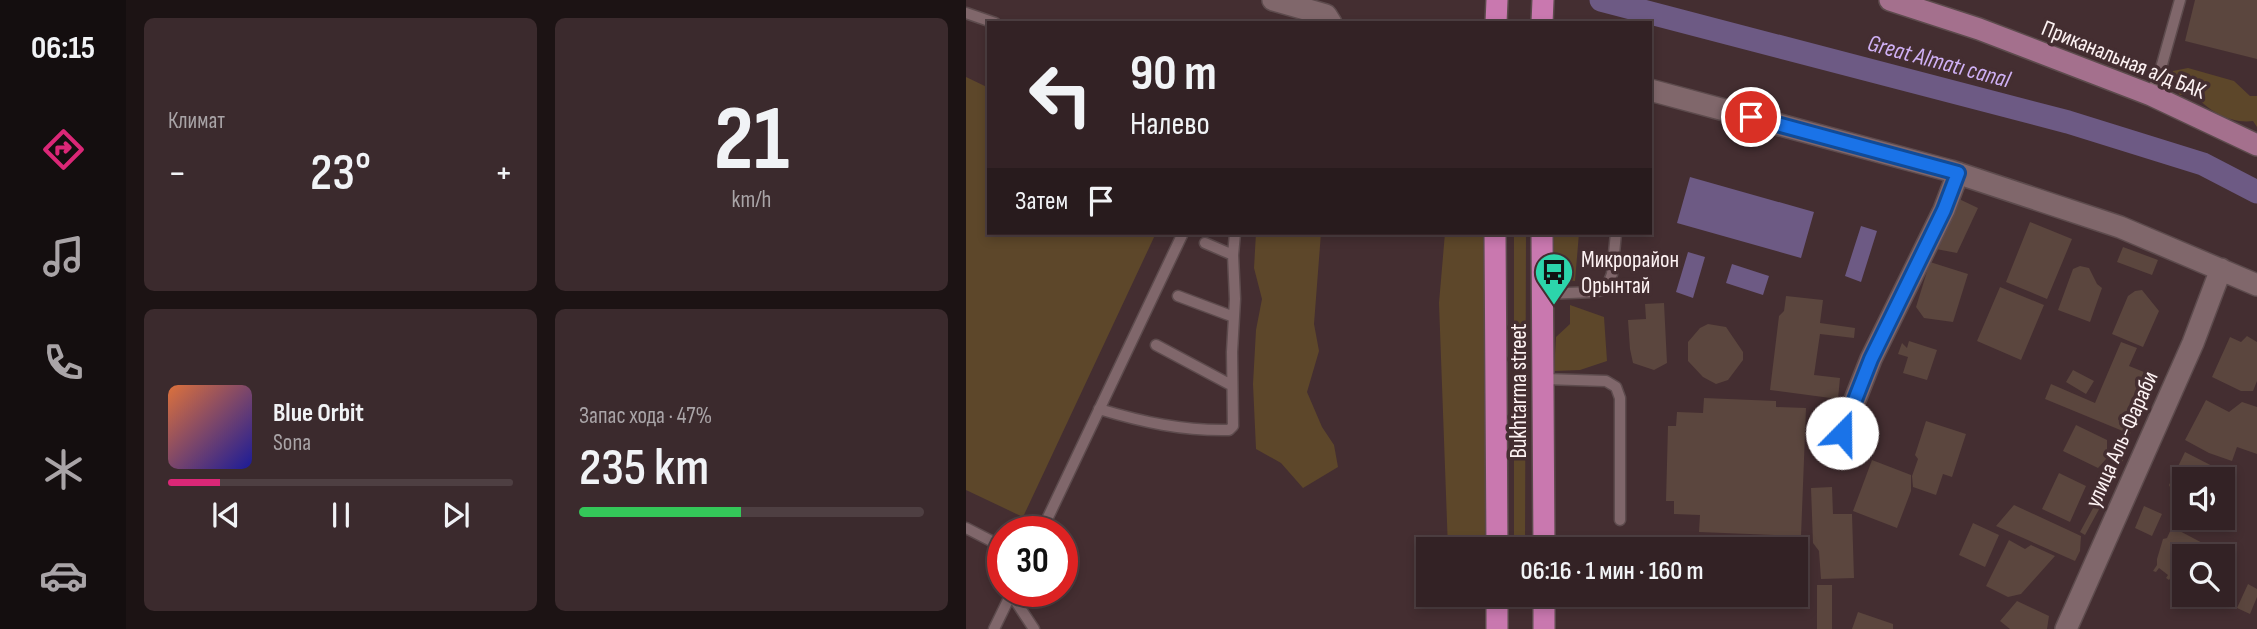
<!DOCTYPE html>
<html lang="ru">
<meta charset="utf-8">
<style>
body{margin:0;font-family:"Sofia Sans Condensed",sans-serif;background:#3b2a2d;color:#f1f3f6;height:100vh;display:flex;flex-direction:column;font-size:26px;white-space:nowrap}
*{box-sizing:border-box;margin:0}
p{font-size:23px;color:#a9a4a7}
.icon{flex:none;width:38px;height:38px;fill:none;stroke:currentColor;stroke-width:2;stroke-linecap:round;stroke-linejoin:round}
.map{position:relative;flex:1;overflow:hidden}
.sheet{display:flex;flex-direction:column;gap:18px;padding:18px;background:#1c1314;width:840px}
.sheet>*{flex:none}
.hud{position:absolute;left:21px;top:21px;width:665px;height:214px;border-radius:0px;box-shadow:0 4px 10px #0003,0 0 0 2px #4e3f42;background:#332225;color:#f1f3f6;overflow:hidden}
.fabs{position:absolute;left:1206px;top:467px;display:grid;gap:14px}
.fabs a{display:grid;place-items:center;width:63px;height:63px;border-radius:0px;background:#332225;box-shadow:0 4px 10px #0003,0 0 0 2px #4e3f42;font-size:35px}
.speed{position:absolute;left:21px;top:516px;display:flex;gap:14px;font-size:35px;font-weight:700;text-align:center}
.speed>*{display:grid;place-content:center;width:91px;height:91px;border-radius:50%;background:#332225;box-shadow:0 4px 10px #0003,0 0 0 2px #4e3f42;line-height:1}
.speed .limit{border:10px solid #d22;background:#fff;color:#111}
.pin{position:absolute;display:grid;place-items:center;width:60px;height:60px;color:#fff;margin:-30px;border:4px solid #fff;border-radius:50%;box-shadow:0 2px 7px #0007}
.me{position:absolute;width:77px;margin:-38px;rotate:22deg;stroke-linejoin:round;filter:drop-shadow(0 0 5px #0008)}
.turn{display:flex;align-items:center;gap:24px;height:147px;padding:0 28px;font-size:32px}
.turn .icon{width:91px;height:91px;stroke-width:2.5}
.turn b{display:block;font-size:49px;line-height:60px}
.then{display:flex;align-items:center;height:66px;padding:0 28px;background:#0003;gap:14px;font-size:26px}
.big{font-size:52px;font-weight:600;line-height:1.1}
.sheet .card{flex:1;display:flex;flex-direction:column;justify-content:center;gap:10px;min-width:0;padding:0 24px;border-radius:10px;background:#3b2a2d}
.sheet .dial{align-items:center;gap:0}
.dial b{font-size:91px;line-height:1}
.song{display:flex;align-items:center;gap:21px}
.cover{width:84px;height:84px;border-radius:10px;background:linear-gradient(135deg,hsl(20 70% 55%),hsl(240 70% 35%))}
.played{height:7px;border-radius:4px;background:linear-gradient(90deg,#db2777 15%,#4e3f42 15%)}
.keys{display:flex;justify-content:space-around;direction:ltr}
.heat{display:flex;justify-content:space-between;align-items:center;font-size:38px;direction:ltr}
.charge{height:10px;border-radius:5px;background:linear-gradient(90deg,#34c759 47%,#4e3f42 0)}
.sheet .tiles{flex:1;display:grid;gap:18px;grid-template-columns:repeat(2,1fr)}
.trip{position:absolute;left:450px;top:537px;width:392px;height:70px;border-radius:0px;background:#332225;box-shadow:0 4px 10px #0003,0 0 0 2px #4e3f42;font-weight:600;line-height:70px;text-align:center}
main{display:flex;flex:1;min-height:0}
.tabs{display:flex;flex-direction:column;width:126px;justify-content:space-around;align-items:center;background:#140e0f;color:#a9a4a7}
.tabs .icon{width:49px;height:49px}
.tabs .on{color:#db2777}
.tabs b{font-size:32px;color:#f1f3f6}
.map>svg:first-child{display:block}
.green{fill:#5d472a}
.water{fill:#6d5a84}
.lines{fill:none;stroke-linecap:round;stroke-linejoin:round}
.canal{stroke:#6d5a84;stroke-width:23}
.building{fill:#5b463e}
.lane-casing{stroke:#5d4b4d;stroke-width:13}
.street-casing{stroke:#5d4b4d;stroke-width:24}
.secondary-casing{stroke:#5d4b4d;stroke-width:24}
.primary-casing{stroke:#5d4b4d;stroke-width:24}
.lane{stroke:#80676b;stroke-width:10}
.street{stroke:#80676b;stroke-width:21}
.secondary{stroke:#a4708d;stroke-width:21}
.primary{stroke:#c978af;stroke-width:21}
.route-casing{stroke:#114b97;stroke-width:18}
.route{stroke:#1a73e8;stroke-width:12}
.labels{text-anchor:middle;stroke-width:7;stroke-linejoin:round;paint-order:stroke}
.street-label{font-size:23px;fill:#fdf2f3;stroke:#442e31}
.poi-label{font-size:23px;fill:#fdf2f3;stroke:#442e31;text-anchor:start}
.water-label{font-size:24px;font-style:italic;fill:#cfb0f4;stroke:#442e31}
</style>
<main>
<nav class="tabs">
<b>06:15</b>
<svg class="icon on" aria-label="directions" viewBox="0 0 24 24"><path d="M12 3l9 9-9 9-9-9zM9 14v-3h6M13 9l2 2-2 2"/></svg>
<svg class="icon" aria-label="music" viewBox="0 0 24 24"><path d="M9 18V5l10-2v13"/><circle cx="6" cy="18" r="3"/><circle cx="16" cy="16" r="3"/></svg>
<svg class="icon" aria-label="phone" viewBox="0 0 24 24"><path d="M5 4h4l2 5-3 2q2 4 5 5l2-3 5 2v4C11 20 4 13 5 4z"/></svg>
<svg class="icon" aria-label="climate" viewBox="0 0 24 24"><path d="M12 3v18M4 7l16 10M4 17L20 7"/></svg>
<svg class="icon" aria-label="car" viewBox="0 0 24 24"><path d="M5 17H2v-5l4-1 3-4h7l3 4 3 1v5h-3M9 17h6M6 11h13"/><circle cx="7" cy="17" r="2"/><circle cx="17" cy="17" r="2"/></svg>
</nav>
<section class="sheet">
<div class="tiles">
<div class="card"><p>Климат</p>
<div class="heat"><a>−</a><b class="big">23°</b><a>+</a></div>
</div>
<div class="card dial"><b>21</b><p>km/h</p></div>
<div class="card">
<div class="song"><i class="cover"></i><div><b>Blue Orbit</b><p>Sona</p></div></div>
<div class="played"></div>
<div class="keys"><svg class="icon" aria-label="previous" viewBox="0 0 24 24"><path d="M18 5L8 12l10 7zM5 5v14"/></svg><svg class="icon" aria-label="pause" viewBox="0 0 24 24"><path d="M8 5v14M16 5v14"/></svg><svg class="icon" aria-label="next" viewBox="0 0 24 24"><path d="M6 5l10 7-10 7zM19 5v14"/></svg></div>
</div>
<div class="card"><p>Запас хода · 47%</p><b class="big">235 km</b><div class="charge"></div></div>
</div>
</section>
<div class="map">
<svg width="1291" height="629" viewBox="0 0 1291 629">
<rect width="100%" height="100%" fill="#442e31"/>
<path class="green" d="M 1222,68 L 1268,81 L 1284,96 L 1291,96 L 1291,127 L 1287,121 C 1265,124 1242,111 1228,94 L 1214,95 L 1204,82 L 1207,71 Z
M 0,77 L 23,88 L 23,233 L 190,233 L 57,517 L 0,490 Z
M 290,233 L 355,233 L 348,324 L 353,351 L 341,392 L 356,427 L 368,445 L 372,467 L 337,488 L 315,463 L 290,449 L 287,384 L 290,330 L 296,299 L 288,268 Z
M 479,233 L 523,233 L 525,549 L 482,549 L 473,303 Z
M 548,233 L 560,233 L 559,550 L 548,549 Z
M 588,233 L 613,233 L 609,281 L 585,279 Z
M 604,305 L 638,317 L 641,361 L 614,370 L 588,371 L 590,337 L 604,324 Z"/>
<path class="water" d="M 724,177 L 848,212 L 835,258 L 711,223 Z
M 895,226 L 911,231 L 895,282 L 879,276 Z
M 722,252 L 739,257 L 727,298 L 710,292 Z
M 766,264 L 803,276 L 797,295 L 760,283 Z"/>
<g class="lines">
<path class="canal" d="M 635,0 L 1102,122 L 1237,164 L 1291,192"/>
</g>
<path class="building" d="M 1229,0 L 1291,0 L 1291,59 L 1219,41 Z
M 993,199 L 1012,208 L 991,253 L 970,249 Z
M 1064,222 L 1106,239 L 1081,299 L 1040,282 Z
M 1157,247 L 1192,260 L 1186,275 L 1151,262 Z
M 964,262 L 1002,274 L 987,322 L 958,318 L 950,307 Z
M 1114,266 L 1123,268 L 1131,284 L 1136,288 L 1124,322 L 1092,310 L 1107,269 Z
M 1034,287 L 1078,305 L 1055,360 L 1011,341 Z
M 1176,290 L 1193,311 L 1177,347 L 1146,334 L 1162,296 L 1169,291 Z
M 820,296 L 857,300 L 854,323 L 889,328 L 888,338 L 854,334 L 848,375 L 874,378 L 872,399 L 804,390 L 813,316 L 818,311 Z
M 698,303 L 701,363 L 688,370 L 667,363 L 664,349 L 662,320 L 680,319 L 679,304 Z
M 742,324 L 760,327 L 777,352 L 777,360 L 762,380 L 750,384 L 737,377 L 722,361 L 722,342 L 734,328 Z
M 1281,336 L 1291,342 L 1291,381 L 1287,391 L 1275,391 L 1246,377 L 1264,337 L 1275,342 Z
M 943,341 L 971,350 L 961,380 L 937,373 L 942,357 L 932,354 L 936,343 L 941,348 Z
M 1155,342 L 1171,348 L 1163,366 L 1178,372 L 1160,413 L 1170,420 L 1164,434 L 1079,399 L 1085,384 L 1129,403 Z
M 1107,370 L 1128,381 L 1120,394 L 1100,382 Z
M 738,398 L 810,401 L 810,407 L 840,408 L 835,536 L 733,532 L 734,515 L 708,514 L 708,501 L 700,501 L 702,426 L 710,426 L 711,412 L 737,413 Z
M 1240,400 L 1263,412 L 1276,402 L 1291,407 L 1291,454 L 1271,447 L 1266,461 L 1243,453 L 1219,440 Z
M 960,421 L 1000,434 L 986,477 L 977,474 L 970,495 L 947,487 L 946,476 L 952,459 L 949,455 Z
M 1110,425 L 1141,440 L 1141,449 L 1159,456 L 1155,465 L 1140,459 L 1132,468 L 1097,451 Z
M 1219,452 L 1260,473 L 1257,480 L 1218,480 L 1218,502 L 1209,497 L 1203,485 Z
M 906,460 L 945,475 L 945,491 L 931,528 L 887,511 Z
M 1093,473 L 1120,486 L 1104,522 L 1076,509 Z
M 866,487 L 867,514 L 886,514 L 888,578 L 855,579 L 853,551 L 847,543 L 845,488 Z
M 1132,499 L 1137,502 L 1119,535 L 1114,532 Z
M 1048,505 L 1115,536 L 1114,551 L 1109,561 L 1030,526 Z
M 1178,506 L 1196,514 L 1186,536 L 1169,528 Z
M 1007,523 L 1033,535 L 1019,567 L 993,555 Z
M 1206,527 L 1246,548 L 1241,556 L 1218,556 L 1218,580 L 1208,573 L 1203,580 L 1200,578 L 1202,575 L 1193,568 L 1190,572 L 1187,571 L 1191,565 L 1191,559 L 1197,539 L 1201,538 Z
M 1043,540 L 1059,549 L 1065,545 L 1089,556 L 1055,594 L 1042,597 L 1020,586 Z
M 1282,584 L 1291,589 L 1291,597 L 1284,614 L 1271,608 Z
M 851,585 L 866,585 L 866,629 L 851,629 Z
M 1051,601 L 1083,616 L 1081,629 L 1044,629 L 1034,621 Z
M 892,612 L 927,624 L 927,629 L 886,629 Z"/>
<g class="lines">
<g class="lane-casing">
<path id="lane" d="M 0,13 L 29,23
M 1185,95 L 1195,68 L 1214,0
M 239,243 L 267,255
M 577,294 L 628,292 L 640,289 L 646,274 L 650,233
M 212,296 L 268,317
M 190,345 L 265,385
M 579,379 L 640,381 L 650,387 L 654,398 L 654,520
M 133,409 C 176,422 217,431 263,430 L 267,426 L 266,352 L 269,299 L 267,255 L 269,233
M 0,528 L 37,547
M 75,532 L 217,233
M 45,594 L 68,629
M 28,629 L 46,592"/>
</g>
<g class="street-casing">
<path id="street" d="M 307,0 L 360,15 L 365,23
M 684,90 L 985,171 L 1154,227 L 1291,285
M 876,433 L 905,359 L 978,210 L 992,173
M 1100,629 L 1227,343 L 1255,269"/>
</g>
<g class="secondary-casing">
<path id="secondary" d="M 924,0 L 1013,29 L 1185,95 L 1291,145"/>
</g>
<g class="primary-casing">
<path id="primary" d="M 530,23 L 531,0
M 576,23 L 577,0
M 529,233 L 531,550
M 576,233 L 578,550
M 531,595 L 531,629
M 578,629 L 578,595"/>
</g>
<use href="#lane" class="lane"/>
<use href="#street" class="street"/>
<use href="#secondary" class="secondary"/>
<use href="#primary" class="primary"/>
</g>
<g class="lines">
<g class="route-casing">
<path id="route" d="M 785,117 L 992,173 L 978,210 L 905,359 L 876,433"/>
</g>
<use href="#route" class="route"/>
</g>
<defs>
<g id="bus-pin" transform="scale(2.0125)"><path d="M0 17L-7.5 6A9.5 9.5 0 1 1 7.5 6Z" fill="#2cd5ab" stroke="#442e31"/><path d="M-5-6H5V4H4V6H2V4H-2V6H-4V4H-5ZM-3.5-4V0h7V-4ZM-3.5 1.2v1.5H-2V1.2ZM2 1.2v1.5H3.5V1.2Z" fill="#111"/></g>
</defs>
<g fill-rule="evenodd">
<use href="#bus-pin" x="588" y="272"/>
</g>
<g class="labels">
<g class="street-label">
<text transform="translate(1158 59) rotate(22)" y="8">Приканальная а/д БАК</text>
<text transform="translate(552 391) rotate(-90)" y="8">Bukhtarma street</text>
<text transform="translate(1155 439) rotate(-66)" y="8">улица Аль-Фараби</text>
</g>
<g class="poi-label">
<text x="615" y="267">Микрорайон<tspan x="615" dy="26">Орынтай</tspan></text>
</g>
<g class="water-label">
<text transform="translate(973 61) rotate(15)" y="8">Great Almatı canal</text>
</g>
</g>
</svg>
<div class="fabs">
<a><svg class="icon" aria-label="sound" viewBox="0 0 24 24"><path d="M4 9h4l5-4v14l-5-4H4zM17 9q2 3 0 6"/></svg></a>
<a><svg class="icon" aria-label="search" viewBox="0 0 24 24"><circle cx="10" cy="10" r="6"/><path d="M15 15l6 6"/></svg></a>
</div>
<div class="speed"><div class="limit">30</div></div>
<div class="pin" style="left:785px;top:117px;background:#d93025"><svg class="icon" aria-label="arrive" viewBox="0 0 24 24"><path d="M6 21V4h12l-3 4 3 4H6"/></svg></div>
<svg class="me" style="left:876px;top:433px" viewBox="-20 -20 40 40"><circle r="19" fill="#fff"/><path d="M0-13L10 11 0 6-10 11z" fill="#1a73e8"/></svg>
<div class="trip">06:16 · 1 мин · 160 m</div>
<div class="hud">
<div class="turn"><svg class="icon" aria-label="left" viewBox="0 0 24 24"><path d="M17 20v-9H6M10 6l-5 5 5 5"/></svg><div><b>90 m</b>Налево</div></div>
<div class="then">Затем<svg class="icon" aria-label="arrive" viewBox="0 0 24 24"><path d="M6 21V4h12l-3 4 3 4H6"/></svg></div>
</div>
</div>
</main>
